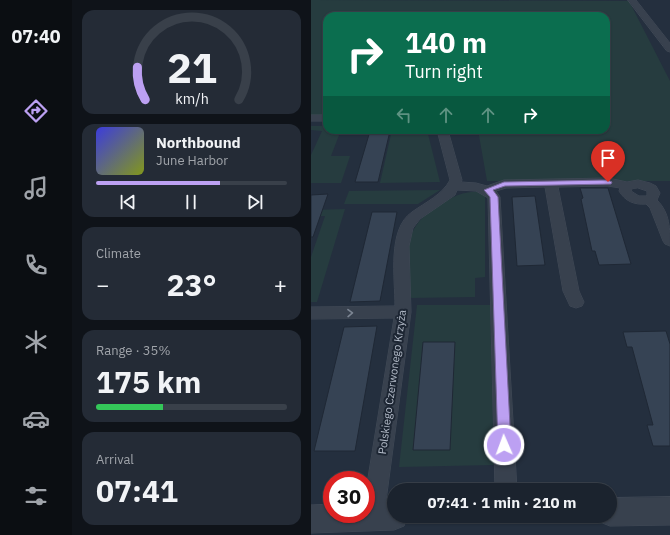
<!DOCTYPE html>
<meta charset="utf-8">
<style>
body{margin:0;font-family:"IBM Plex Sans",sans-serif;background:#242b36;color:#f1f3f6;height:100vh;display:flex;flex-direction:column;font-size:15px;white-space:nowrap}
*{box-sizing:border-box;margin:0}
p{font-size:13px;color:#a0a4aa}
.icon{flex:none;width:22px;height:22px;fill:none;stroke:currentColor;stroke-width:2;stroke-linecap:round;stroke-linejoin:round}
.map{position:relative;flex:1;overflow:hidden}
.drawer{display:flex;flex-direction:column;gap:10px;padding:10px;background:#0f1319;width:239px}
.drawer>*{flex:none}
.top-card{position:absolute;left:12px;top:12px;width:287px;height:122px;border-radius:12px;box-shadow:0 1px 3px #0004,0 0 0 1px #39404a;background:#0b6e4f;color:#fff;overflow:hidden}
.speed{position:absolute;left:12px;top:471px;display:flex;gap:8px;font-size:20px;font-weight:700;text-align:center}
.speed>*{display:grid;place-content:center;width:52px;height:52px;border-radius:50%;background:#1b232e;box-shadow:0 1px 3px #0004,0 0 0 1px #39404a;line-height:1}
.speed .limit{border:6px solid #d22;background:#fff;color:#111}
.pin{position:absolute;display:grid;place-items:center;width:34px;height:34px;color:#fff;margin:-41px -17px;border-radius:50% 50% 50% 0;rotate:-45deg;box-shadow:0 0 4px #0007}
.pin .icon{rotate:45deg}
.me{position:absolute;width:44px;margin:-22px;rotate:358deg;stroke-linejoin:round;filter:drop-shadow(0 0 3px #0008)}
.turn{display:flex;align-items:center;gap:14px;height:84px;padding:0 16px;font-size:18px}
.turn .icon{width:52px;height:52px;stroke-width:2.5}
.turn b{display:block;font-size:28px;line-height:34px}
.lanes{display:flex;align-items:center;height:38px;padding:0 16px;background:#0003;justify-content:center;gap:20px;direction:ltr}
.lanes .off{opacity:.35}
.big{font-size:30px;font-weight:700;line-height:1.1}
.drawer .widget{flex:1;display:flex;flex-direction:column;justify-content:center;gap:6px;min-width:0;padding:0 14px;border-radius:12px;background:#242b36}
.drawer .dial{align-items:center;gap:0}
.dial svg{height:104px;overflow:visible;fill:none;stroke:#39404a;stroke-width:7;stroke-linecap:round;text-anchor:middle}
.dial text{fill:#f1f3f6;stroke:none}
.song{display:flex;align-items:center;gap:12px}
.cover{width:48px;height:48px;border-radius:6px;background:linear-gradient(135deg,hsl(240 70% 55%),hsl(70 70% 35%))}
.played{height:4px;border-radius:2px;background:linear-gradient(90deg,#bca0f2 65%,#39404a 65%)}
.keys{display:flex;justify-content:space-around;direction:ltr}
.heat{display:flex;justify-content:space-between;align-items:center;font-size:22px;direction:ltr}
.charge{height:6px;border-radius:3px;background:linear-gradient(90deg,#34c759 35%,#39404a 0)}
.trip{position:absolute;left:76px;top:483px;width:230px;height:40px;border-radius:20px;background:#1b232e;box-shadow:0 1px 3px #0004,0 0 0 1px #39404a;font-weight:700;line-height:40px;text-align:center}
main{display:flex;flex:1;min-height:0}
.menu{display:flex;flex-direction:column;width:72px;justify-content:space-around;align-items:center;background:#0b0e12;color:#a0a4aa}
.menu .icon{width:28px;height:28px}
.menu .on{color:#bca0f2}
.menu b{font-size:18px;color:#f1f3f6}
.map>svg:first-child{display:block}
.green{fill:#263c3f}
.building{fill:#364354;stroke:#1f2835}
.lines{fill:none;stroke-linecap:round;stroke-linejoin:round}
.minor-casing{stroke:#414a57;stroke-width:1}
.tertiary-casing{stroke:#414a57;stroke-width:1}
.minor{fill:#38414e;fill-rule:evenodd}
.tertiary{fill:#38414e;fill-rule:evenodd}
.oneway{stroke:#7c8592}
.route{fill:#bca0f2;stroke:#7a689d}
.labels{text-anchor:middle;stroke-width:4;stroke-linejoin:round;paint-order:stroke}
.street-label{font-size:11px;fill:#b4bcc9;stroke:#1d2633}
</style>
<main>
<nav class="menu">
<b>07:40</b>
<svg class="icon on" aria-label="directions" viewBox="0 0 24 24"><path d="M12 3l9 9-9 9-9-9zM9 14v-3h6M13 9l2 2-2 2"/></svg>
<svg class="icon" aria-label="music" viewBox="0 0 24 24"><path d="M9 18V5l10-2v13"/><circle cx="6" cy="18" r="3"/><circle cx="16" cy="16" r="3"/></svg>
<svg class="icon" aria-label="phone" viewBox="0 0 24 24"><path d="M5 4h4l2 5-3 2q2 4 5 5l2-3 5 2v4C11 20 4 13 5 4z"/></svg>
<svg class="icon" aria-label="climate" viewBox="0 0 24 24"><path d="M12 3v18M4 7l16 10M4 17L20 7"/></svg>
<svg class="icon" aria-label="car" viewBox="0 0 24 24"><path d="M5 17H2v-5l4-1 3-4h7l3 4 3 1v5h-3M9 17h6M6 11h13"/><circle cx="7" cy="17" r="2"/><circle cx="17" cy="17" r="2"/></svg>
<svg class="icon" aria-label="filters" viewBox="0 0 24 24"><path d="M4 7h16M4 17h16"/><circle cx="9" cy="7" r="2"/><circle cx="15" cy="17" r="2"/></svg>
</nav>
<section class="drawer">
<div class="widget dial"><svg viewBox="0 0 100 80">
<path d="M14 69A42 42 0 1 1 86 69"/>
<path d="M14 69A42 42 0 0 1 8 44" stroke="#bca0f2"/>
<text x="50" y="56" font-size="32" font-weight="700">21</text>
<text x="50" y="72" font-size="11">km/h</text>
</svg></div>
<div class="widget">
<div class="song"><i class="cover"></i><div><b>Northbound</b><p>June Harbor</p></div></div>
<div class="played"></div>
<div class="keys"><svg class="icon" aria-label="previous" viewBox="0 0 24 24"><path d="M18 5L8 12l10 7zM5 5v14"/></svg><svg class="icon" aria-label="pause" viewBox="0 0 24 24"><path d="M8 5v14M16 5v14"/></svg><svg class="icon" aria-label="next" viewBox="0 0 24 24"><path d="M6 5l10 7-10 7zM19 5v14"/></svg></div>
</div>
<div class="widget"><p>Climate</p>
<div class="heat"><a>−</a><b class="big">23°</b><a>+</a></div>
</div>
<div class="widget"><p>Range · 35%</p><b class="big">175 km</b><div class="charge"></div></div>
<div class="widget"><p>Arrival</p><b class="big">07:41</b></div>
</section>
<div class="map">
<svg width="359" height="535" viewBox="0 0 359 535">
<rect width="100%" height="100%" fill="#242f3e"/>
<path class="green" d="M 0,0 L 318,1 L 359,81 L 359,181 L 176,181 L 167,130 L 295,130 L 295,16 L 16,16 L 16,115 L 0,115 Z
M 0,126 L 16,126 L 16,130 L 30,130 L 20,156 L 39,156 L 30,183 L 0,183 L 0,155 L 11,131 L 0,130 Z
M 81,130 L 116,130 L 129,182 L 69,183 Z
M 129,190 L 107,204 L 33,204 L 38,191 Z
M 174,191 L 174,277 L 164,278 L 164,297 L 97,298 C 97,258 88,229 128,205 C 147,194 151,192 174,191 Z
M 34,209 L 6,302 L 0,302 L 0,257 L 14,216 L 0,216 L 0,210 Z
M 106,305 L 179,305 L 183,465 L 88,467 Z"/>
<path class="building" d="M 59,131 L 79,131 L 67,182 L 44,182 Z
M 269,188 L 297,188 L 320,264 L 288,265 L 284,251 L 281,251 L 270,199 L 272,198 Z
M 17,194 L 2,237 L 0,237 L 0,195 Z
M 224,196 L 234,265 L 206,266 L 201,197 Z
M 61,212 L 86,212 L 69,301 L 39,302 Z
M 66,326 L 44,451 L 3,451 L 33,327 Z
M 355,331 L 359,344 L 359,446 L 342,446 L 336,425 L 342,425 L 321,347 L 316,347 L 312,332 Z
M 112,342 L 144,342 L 139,450 L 102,450 Z"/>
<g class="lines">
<g class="minor-casing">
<path id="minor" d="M 317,0 L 325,0 L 359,43 L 359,52 L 356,51 Z
M 0,115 L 16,115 L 16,121 L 0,121 Z
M 124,130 L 135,130 L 138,134 L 151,180 L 150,182 L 165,183 L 176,186 L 193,180 L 297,178 L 316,182 L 327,180 L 339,183 L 345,186 L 349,193 L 346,200 C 359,213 359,229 359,246 L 354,244 L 352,241 L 339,208 L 335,204 C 323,205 314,201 308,191 L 309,188 L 297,186 L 247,187 L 268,291 L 273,302 L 271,306 L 265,308 L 259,306 L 252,291 L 234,187 L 195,188 L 185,191 L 189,197 L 206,490 L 184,490 L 177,198 L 165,191 L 146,190 L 144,195 L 109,219 L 102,228 L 98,246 L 100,312 L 73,516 L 70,524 L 62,527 L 54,524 L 51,514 L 55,514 L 55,490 L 83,318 L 0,319 L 0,307 L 84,306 C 84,278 76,229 101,212 C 115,202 131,195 139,180 L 127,134 ZM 327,188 L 336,191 L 336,196 L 328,196 L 320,191 L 321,189 Z"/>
</g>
<g class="tertiary-casing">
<path id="tertiary" d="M 359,497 L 359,525 L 299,526 L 289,522 L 287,516 L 299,516 L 299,498 Z
M 83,502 L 83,516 L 97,516 L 93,526 L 83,530 L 0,533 L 0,505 L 21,504 L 21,514 L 55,514 L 55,503 Z"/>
</g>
<use href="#minor" class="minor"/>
<use href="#tertiary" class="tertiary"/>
</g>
<defs><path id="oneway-chevron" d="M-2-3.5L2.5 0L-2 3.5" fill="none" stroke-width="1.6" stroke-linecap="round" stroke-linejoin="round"/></defs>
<use class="oneway" href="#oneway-chevron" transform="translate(39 313) rotate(-1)"/>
<path class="route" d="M 297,180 L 301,182 L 300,184 L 194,186 L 182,190 L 187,197 L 200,445 L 198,449 L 193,451 L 189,449 L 187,445 L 179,197 L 173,190 L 193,182 Z"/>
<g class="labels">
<g class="street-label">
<text transform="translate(81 382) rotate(-82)" y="4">Polskiego Czerwonego Krzyża</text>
</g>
</g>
</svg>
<div class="speed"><div class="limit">30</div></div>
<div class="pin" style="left:297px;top:182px;background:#d93025"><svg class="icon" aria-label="arrive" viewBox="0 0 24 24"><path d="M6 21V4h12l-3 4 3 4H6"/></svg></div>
<svg class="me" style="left:193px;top:445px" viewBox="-20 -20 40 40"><circle r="17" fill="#bca0f2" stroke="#fff" stroke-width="3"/><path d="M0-11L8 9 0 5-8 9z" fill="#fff"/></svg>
<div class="trip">07:41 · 1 min · 210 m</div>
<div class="top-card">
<div class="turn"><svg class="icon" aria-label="right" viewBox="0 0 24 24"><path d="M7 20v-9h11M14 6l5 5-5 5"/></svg><div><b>140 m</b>Turn right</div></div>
<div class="lanes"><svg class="icon off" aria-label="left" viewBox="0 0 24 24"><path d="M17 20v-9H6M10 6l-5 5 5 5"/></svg><svg class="icon off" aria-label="ahead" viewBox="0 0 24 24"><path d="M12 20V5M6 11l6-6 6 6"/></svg><svg class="icon off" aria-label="ahead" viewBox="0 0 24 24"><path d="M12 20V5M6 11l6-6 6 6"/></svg><svg class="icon" aria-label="right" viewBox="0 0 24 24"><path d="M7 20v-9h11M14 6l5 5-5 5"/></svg></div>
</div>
</div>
</main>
